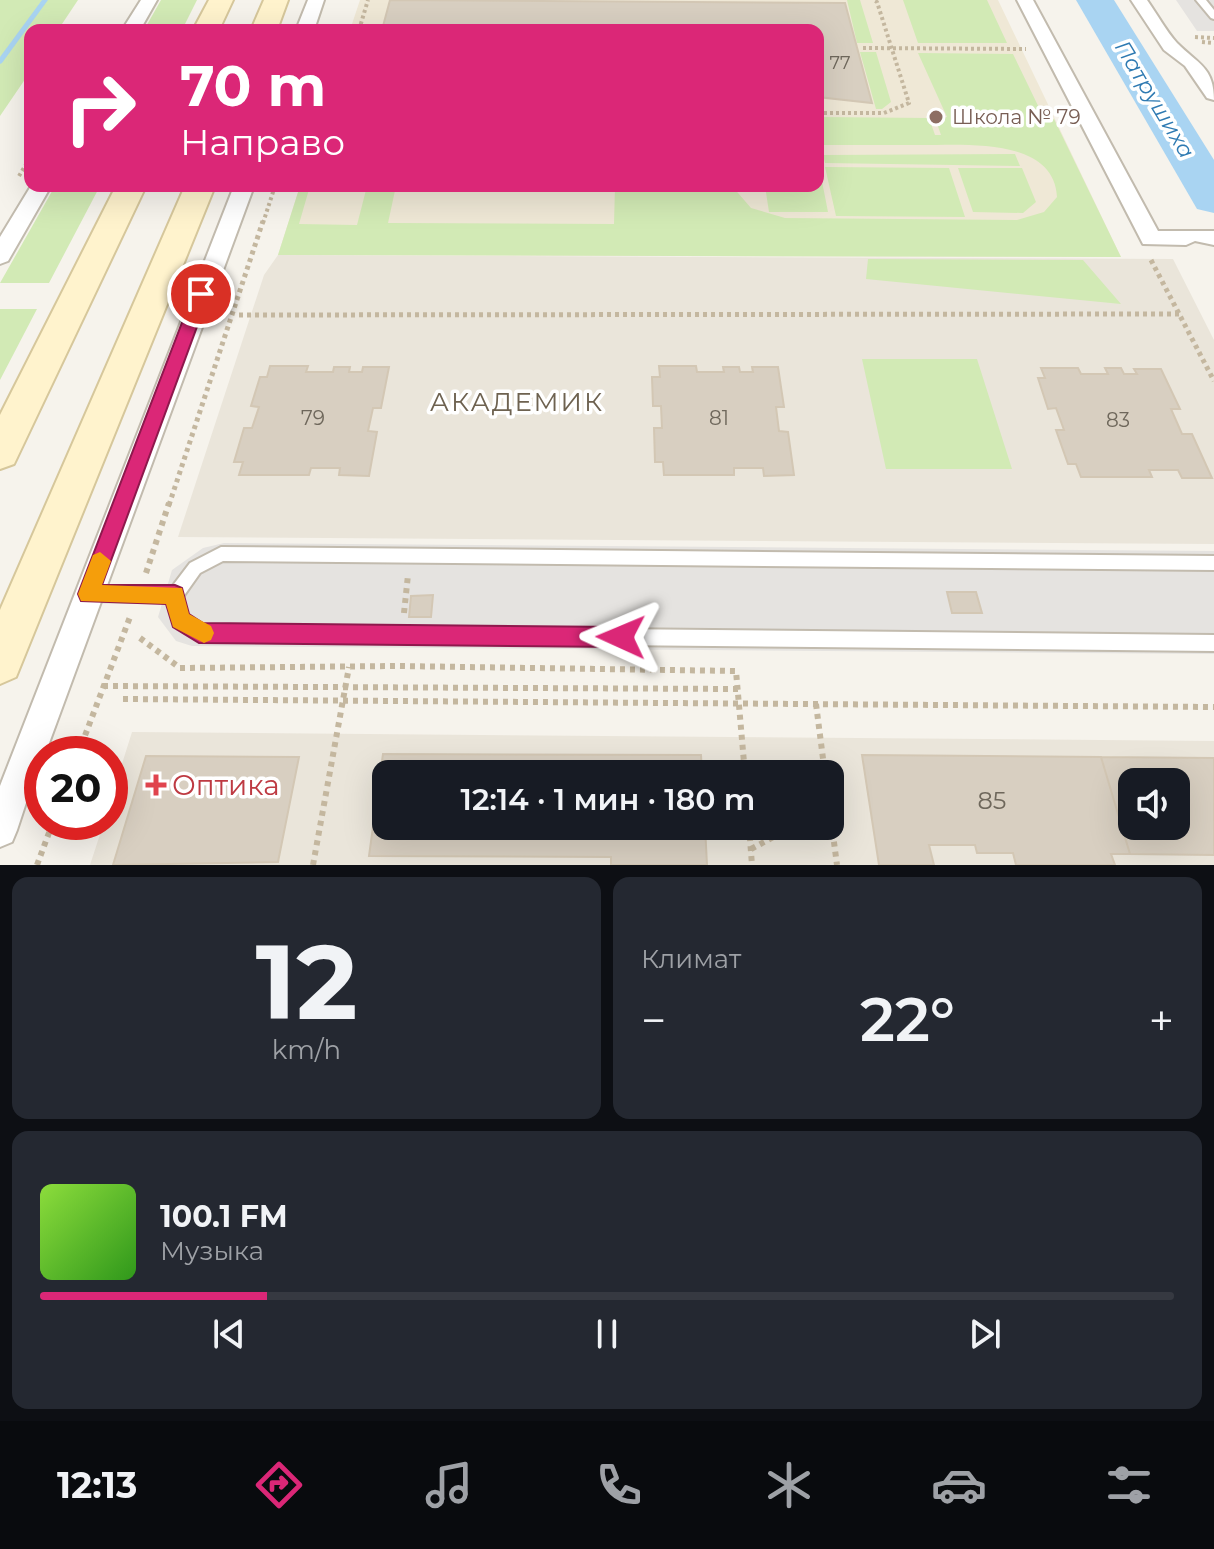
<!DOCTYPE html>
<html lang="ru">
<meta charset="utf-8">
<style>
body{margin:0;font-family:Montserrat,sans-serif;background:#242831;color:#f1f3f6;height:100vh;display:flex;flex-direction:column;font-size:30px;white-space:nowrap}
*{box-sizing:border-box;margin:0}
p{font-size:26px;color:#9ea1a6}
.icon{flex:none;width:44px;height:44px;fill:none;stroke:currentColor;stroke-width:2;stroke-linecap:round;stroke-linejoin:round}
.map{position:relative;height:865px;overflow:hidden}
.drawer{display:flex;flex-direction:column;gap:12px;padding:12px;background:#0d0f14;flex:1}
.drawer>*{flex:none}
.top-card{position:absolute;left:24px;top:24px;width:800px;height:168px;border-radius:16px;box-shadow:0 8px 32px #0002;background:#db2777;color:#fff;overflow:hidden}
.buttons{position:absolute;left:1118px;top:768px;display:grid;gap:16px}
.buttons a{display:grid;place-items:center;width:72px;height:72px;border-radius:16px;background:#171b24;box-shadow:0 8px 32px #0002;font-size:40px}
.speed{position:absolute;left:24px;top:736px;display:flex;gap:16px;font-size:40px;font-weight:700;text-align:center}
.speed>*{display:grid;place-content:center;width:104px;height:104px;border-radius:50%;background:#171b24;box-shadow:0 8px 32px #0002;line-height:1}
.speed .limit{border:12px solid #d22;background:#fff;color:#111}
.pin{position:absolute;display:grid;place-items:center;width:68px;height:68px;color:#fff;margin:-34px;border:4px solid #fff;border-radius:50%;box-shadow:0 2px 8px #0007}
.me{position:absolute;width:88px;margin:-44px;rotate:271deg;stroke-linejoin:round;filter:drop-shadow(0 0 6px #0008)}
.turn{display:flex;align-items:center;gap:28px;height:168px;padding:0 24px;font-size:36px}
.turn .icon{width:104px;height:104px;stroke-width:2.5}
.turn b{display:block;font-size:56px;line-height:68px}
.big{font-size:60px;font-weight:600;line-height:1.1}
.drawer .tile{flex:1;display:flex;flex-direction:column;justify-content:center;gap:12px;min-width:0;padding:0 28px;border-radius:16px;background:#242831}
.drawer .dial{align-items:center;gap:0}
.dial b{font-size:104px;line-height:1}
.song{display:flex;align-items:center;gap:24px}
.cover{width:96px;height:96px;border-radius:12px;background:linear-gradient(135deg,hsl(90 70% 55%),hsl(110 70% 35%))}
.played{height:8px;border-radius:4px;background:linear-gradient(90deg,#db2777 20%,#363941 20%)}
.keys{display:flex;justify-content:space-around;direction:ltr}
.heat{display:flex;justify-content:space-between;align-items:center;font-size:44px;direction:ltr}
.drawer .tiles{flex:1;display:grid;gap:12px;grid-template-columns:1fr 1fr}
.tile:last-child{grid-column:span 2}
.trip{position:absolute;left:372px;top:760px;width:472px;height:80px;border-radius:16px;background:#171b24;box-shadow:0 8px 32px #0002;font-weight:600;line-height:80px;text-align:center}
.dock{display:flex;height:128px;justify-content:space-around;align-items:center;background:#090b0e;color:#9ea1a6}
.dock .icon{width:56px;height:56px}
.dock .selected{color:#db2777}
.dock b{font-size:36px;color:#f1f3f6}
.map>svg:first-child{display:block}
.residential{fill:#eae5da;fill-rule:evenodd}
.education{fill:#efe8d6}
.green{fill:#d2eab5}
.parking{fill:#e5e3e0}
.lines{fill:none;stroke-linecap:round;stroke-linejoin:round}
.stream{fill:#a9d4f2;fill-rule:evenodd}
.river{fill:#a9d4f2;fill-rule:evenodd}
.building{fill:#d8cfc1;stroke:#d3c7b4;stroke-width:2;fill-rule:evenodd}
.lane-casing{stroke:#c2bbae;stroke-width:4}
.street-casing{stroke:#c2bbae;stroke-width:4}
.secondary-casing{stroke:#d6c79b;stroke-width:4}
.path-far2{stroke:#c4b79f;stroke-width:4;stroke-dasharray:3 3;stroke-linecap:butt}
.path-far1{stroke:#c4b79f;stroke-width:5;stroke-dasharray:4 4;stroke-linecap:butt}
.path{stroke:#c4b79f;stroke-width:6;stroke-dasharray:5 5;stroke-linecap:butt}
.lane{fill:#fff;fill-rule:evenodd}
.street{fill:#fff;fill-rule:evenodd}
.secondary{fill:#fff3cd;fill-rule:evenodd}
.route{fill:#db2777;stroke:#8e194d;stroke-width:2}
.slow{fill:#f59e0b}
.education-dot{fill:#8d6e63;stroke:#fff;stroke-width:3}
.health-dot{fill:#e0444e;stroke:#fff;stroke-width:3}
.labels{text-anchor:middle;stroke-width:7;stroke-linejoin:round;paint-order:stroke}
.far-number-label{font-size:18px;fill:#6e675b}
.far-education-label{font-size:20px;fill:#785e54;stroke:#fff;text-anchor:start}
.number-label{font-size:20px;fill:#6e675b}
.far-water-label{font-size:22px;font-style:italic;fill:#2e7ab2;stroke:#fff}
.near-number-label{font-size:24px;fill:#6e675b}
.neighbourhood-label{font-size:26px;letter-spacing:2px;fill:#6e6250;stroke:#fff}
.near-health-label{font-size:28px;fill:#be3a42;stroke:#fff;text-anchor:start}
</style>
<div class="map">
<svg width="1214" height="865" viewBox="0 0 1214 865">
<rect width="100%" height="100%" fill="#f6f3ec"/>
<path class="residential" d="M 278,255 L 1173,259 L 1214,340 L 1214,544 L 178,537 L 264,275 Z
M 132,732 L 1214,741 L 1214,865 L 90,865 L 104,822 L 110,822 L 110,802 ZM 386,774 L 830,774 L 830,826 L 386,826 ZM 1132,782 L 1176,782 L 1176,826 L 1132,826 Z"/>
<path class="education" d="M 360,0 L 998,0 L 1121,257 L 278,255 L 300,186 L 818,186 L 818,30 L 350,30 Z"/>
<path class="green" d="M 0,0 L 78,0 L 58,30 L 30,30 L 30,72 L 0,116 Z
M 161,0 L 197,0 L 182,30 L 144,30 Z
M 847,0 L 860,0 L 873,43 L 857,43 Z
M 903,0 L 987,0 L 1007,43 L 918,43 Z
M 860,52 L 876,52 L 891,102 L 882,109 L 876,109 Z
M 918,53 L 1013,54 L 1044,118 L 1054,119 L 1121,257 L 278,255 L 300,186 L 310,186 L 299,224 L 357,225 L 367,186 L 396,186 L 388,223 L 614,224 L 615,186 L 732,186 L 751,208 L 785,218 L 1017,220 L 1044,212 L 1057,197 C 1054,135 959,146 916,145 C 884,145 851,145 818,145 L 818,117 L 929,118 L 935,135 L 941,135 L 935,118 L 947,117 Z
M 1015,154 L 1020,166 L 825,163 L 823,155 Z
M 818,161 L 828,212 L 769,212 L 765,186 L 818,186 Z
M 825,167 L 949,168 L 965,217 L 836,216 Z
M 958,168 L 1022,168 L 1036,202 L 1023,213 L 973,212 Z
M 55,186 L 100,186 L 49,283 L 0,283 Z
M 868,259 L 1083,260 L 1121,304 L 866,279 Z
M 0,309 L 37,309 L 0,380 Z
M 862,359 L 977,359 L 1012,469 L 886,469 Z"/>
<path class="parking" d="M 1176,0 L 1214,0 L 1214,31 L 1197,31 Z
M 224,543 L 1214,551 L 1214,654 L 192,646 L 176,641 L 158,617 L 172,570 L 203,548 Z"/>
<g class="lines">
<path class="stream" d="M 42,0 L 48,0 L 2,63 L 0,64 L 0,57 Z"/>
<path class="river" d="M 1076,0 L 1114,0 L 1214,160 L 1214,213 L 1197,209 Z"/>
</g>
<path class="building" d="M 390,0 L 845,3 L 872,103 L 818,97 L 818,30 L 382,30 Z
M 270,366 L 308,366 L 306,372 L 333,372 L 334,367 L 350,367 L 349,372 L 362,372 L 363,367 L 389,367 L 381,408 L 373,408 L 368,431 L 377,432 L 369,476 L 339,475 L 340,468 L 311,468 L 309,475 L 239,475 L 243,462 L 234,462 L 244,428 L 252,428 L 259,407 L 251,406 L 260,377 L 267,377 Z
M 659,366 L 696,366 L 697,372 L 724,372 L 723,367 L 739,367 L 740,372 L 753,372 L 752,367 L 778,367 L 784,407 L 776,407 L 779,431 L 788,432 L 794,475 L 764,476 L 763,468 L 734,468 L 734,475 L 664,475 L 663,462 L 655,462 L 654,428 L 662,428 L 661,406 L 653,406 L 652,377 L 660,377 Z
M 1041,368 L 1078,368 L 1081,374 L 1108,374 L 1105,368 L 1121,368 L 1124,374 L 1137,374 L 1134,369 L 1161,369 L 1180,409 L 1171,409 L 1182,434 L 1192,434 L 1212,478 L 1182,478 L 1178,470 L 1149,470 L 1152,477 L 1081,477 L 1076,464 L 1068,464 L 1056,430 L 1064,430 L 1056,408 L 1048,409 L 1038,378 L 1045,378 Z
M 947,592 L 976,592 L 982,613 L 952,613 Z
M 433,595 L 431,617 L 409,617 L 411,596 Z
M 383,754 L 701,755 L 702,774 L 386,774 L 386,826 L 705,826 L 707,865 L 611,865 L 611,857 L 369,856 Z
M 862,755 L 1101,757 L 1130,854 L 1111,854 L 1115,865 L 1016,865 L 1013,853 L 977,853 L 975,845 L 929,845 L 934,865 L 879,865 Z
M 146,756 L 299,757 L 278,862 L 113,865 Z
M 1101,757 L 1214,758 L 1214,855 L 1130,854 ZM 1132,782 L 1176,782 L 1176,826 L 1132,826 Z"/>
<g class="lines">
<g class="lane-casing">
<path id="lane" d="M 1196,0 L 1206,0 L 1214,10 L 1214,19 L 1211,18 Z
M 221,547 L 1214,556 L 1214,570 L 223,561 L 200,573 L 183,597 L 187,616 L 201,625 L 1214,635 L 1214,651 L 199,641 L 174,625 L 168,602 L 88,601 L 82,599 L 80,594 L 82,589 L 88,587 L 171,588 L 190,563 Z"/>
</g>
<g class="street-casing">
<path id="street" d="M 141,0 L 157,0 L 140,30 L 122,30 Z
M 308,0 L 324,0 L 314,30 L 296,30 Z
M 1017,0 L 1033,0 L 1158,231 C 1179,231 1195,231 1214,231 L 1214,245 L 1195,241 L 1186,245 L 1143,244 Z
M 1131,0 L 1147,0 C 1157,14 1166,31 1177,43 C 1198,64 1214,67 1214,100 L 1207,98 L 1185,66 L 1164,50 Z
M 31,186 L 51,186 L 8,261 L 0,264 L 0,237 Z
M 234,186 L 254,186 L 45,754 L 42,754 L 17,830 L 12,842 L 0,847 L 0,786 Z"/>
</g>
<g class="secondary-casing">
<path id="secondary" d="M 209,0 L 233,0 L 219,30 L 193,30 Z
M 264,0 L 288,0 L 277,30 L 251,30 Z
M 116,186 L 146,186 L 14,464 L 0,469 L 0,415 Z
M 185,186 L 215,186 L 16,677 L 0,684 L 0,610 Z"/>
</g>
<path class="path-far2" d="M 359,30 L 368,0
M 1195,37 L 1214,38
M 1202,42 L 1214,43
M 863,48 L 1026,49
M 818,113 L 884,113 L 909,103 L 877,2 L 873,0
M 19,176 L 30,158
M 263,223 L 275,186"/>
<path class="path-far1" d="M 1151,260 L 1214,381
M 239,315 L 1179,314
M 169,505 L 263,221"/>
<path class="path" d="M 146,573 L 169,503
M 404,613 L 408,575
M 140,638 L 180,668 L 398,666 L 736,671 L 745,774
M 103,686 L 738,689
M 123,699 L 1214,707
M 816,704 L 825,774
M 78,754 L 130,617
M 830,812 L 837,865
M 749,826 L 752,865
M 751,849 L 794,826
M 37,865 L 53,822
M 313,865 L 349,667"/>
<use href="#lane" class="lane"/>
<use href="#street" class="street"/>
<use href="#secondary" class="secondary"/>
</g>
<path class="route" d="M 201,288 L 209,294 L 102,585 L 175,585 L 182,588 L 189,614 L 203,623 L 621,627 L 628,630 L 631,637 L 628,644 L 621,647 L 199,643 L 173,627 L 166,604 L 81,601 L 78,594 L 193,294 Z"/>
<path class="slow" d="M 100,552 L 111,561 L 102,585 L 182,588 L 189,614 L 211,626 L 214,633 L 211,640 L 204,643 L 173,627 L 166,604 L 81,601 L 78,594 L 93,555 Z"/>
<circle class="education-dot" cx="936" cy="117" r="8"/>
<path class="health-dot" d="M152 773h8v8h8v8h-8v8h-8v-8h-8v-8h8z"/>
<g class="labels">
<g class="far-number-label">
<text x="840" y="69">77</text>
</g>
<g class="far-education-label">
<text x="952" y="124">Школа № 79</text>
</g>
<g class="number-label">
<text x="313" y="425">79</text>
<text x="719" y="425">81</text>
<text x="1118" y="427">83</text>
</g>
<g class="far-water-label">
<text transform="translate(1155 99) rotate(59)" y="8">Патрушиха</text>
</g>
<g class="near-number-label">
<text x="992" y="809">85</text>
</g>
<g class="neighbourhood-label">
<text x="517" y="411">АКАДЕМИК</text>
</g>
<g class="near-health-label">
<text x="172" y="795">Оптика</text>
</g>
</g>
</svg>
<div class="buttons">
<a><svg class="icon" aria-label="sound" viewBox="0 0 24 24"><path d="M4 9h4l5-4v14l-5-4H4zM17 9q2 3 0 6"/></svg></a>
</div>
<div class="speed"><div class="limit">20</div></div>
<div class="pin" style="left:201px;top:294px;background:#d93025"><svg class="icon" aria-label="arrive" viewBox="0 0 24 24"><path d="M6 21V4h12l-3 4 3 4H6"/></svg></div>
<svg class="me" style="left:621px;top:637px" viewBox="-20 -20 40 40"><path d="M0-17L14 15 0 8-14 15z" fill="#db2777" stroke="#fff" stroke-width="4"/></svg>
<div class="trip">12:14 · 1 мин · 180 m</div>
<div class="top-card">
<div class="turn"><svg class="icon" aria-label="right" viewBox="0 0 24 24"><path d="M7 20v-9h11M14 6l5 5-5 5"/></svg><div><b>70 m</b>Направо</div></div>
</div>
</div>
<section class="drawer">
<div class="tiles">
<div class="tile dial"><b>12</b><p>km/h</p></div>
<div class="tile"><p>Климат</p>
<div class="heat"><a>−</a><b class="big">22°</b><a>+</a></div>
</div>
<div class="tile">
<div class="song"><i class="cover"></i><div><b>100.1 FM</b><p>Музыка</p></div></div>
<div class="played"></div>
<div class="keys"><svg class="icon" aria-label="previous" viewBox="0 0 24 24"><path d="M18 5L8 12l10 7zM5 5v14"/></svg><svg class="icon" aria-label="pause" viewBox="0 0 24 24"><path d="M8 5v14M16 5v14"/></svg><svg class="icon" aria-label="next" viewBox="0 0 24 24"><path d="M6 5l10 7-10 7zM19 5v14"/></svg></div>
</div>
</div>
</section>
<nav class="dock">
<b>12:13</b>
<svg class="icon selected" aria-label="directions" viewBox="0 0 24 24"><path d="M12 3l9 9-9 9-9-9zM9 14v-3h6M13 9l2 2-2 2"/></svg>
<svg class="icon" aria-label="music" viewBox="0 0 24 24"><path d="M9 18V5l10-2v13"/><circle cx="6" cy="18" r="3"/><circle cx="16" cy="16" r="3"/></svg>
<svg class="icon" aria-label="phone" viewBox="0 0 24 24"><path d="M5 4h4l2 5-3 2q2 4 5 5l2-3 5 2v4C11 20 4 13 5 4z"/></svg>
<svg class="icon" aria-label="climate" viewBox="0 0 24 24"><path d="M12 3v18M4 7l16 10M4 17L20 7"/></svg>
<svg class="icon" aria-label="car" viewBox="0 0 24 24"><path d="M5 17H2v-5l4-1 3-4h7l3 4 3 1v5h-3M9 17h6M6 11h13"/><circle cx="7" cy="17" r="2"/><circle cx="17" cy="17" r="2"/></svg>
<svg class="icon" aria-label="filters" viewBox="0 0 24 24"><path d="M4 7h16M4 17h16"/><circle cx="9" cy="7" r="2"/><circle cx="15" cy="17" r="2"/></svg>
</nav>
